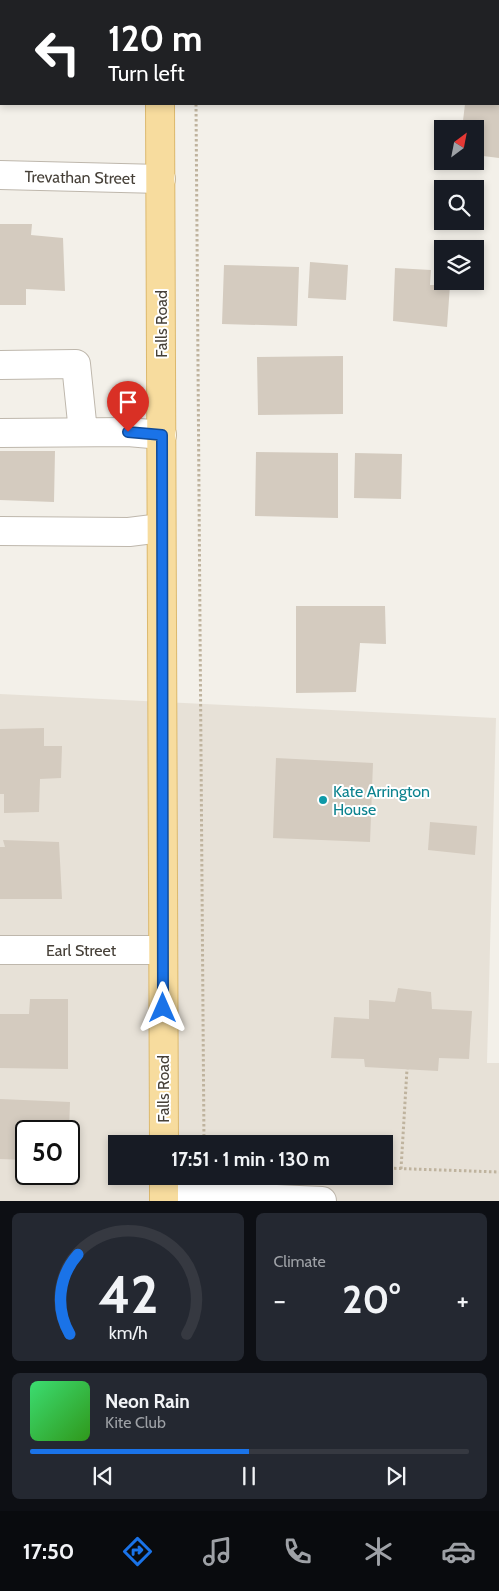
<!DOCTYPE html>
<meta charset="utf-8">
<style>
body{margin:0;font-family:Cabin,sans-serif;background:#242831;color:#f1f3f6;height:100vh;display:flex;flex-direction:column;font-size:19px;white-space:nowrap}
*{box-sizing:border-box;margin:0}
p{font-size:16px;color:#9ea1a6}
.icon{flex:none;width:28px;height:28px;fill:none;stroke:currentColor;stroke-width:2;stroke-linecap:round;stroke-linejoin:round}
.map{position:relative;height:1201px;overflow:hidden}
.drawer{display:flex;flex-direction:column;gap:12px;padding:12px;background:#0d0f14;flex:1}
.drawer>*{flex:none}
.banner{position:absolute;left:0px;top:0px;width:500px;height:105px;box-shadow:0 2px 8px #0003;background:#202124;color:#fff;overflow:hidden}
.needle{width:32px;rotate:32deg}
.tools{position:absolute;left:434px;top:120px;display:grid;gap:10px}
.tools a{display:grid;place-items:center;width:50px;height:50px;border-radius:0px;background:#171b24;box-shadow:0 2px 8px #0003;font-size:25px}
.speed{position:absolute;left:15px;top:1120px;display:flex;gap:10px;font-size:25px;font-weight:700;text-align:center}
.speed>*{display:grid;place-content:center;width:65px;height:65px;border-radius:50%;background:#171b24;box-shadow:0 2px 8px #0003;line-height:1}
.speed .limit{border:2px solid #111;border-radius:8px;background:#fff;color:#111}
.pin{position:absolute;display:grid;place-items:center;width:42px;height:42px;color:#fff;margin:-51px -21px;border-radius:50% 50% 50% 0;rotate:-45deg;box-shadow:0 0 5px #0007}
.pin .icon{rotate:45deg}
.me{position:absolute;width:55px;margin:-28px;rotate:0deg;stroke-linejoin:round;filter:drop-shadow(0 0 4px #0008)}
.turn{display:flex;align-items:center;gap:18px;height:105px;padding:0 25px;font-size:22px}
.turn .icon{width:65px;height:65px;stroke-width:2.5}
.turn b{display:block;font-size:35px;line-height:42px}
.big{font-size:38px;font-weight:800;line-height:1.1}
.drawer .card{flex:1;display:flex;flex-direction:column;justify-content:center;gap:8px;min-width:0;padding:0 18px;border-radius:8px;background:#242831}
.drawer .dial{align-items:center;gap:0}
.dial svg{height:130px;overflow:visible;fill:none;stroke:#363941;stroke-width:7;stroke-linecap:round;text-anchor:middle}
.dial text{fill:#f1f3f6;stroke:none}
.song{display:flex;align-items:center;gap:15px}
.cover{width:60px;height:60px;border-radius:8px;background:linear-gradient(135deg,hsl(140 70% 55%),hsl(110 70% 35%))}
.played{height:5px;border-radius:2px;background:linear-gradient(90deg,#1a73e8 50%,#363941 50%)}
.keys{display:flex;justify-content:space-around;direction:ltr}
.heat{display:flex;justify-content:space-between;align-items:center;font-size:28px;direction:ltr}
.drawer .tiles{flex:1;display:grid;gap:12px;grid-template-columns:1fr 1fr}
.card:last-child{grid-column:span 2}
.trip{position:absolute;left:108px;top:1135px;width:285px;height:50px;border-radius:0px;background:#171b24;box-shadow:0 2px 8px #0003;font-weight:800;line-height:50px;text-align:center}
.menu{display:flex;height:80px;justify-content:space-around;align-items:center;background:#090b0e;color:#9ea1a6}
.menu .icon{width:35px;height:35px}
.menu .active{color:#1a73e8}
.menu b{font-size:22px;color:#f1f3f6}
.map>svg:first-child{display:block}
.residential{fill:#e7e1d7;fill-rule:evenodd}
.building{fill:#d4cbbf}
.lines{fill:none;stroke-linecap:round;stroke-linejoin:round}
.minor-casing{stroke:#beb7ac;stroke-width:30}
.major-casing{stroke:#dcb96e;stroke-width:30}
.path{stroke:#bfb39e;stroke-width:3;stroke-dasharray:2.5 2.5;stroke-linecap:butt}
.minor{stroke:#fff;stroke-width:28}
.major{stroke:#f7dc9e;stroke-width:28}
.route-casing{stroke:#114b97;stroke-width:12}
.route{stroke:#1a73e8;stroke-width:9}
.culture-dot{fill:#0f9aa8;stroke:#fff;stroke-width:2}
.labels{text-anchor:middle;stroke-width:4;stroke-linejoin:round;paint-order:stroke}
.street-label{font-size:16px;fill:#464038;stroke:#fff}
.culture-label{font-size:16px;fill:#0d838f;stroke:#fff;text-anchor:start}
</style>
<div class="map">
<svg width="499" height="1201" viewBox="0 0 499 1201">
<rect width="100%" height="100%" fill="#f3f0e9"/>
<path class="residential" d="M 0,694 L 496,718 L 487,1063 L 499,1063 L 499,1201 L 0,1201 ZM 26,1131 L 69,1131 L 69,1174 L 26,1174 ZM 116,1144 L 384,1144 L 384,1176 L 116,1176 Z"/>
<path class="building" d="M 465,104 L 499,104 L 499,158 L 475,155 L 475,129 L 462,129 Z
M 0,224 L 32,224 L 31,235 L 63,238 L 65,291 L 26,289 L 26,305 L 0,305 Z
M 310,262 L 348,265 L 346,300 L 308,298 Z
M 224,265 L 299,267 L 297,326 L 222,324 Z
M 395,268 L 431,270 L 430,285 L 450,285 L 447,327 L 393,321 Z
M 343,356 L 343,414 L 258,415 L 257,357 Z
M 0,451 L 55,451 L 54,502 L 0,500 Z
M 256,452 L 338,453 L 338,518 L 255,516 Z
M 355,453 L 402,454 L 401,499 L 354,498 Z
M 296,606 L 385,606 L 386,644 L 360,643 L 356,692 L 296,693 Z
M 44,728 L 44,746 L 62,746 L 61,778 L 40,779 L 39,812 L 4,813 L 4,794 L 0,794 L 0,729 Z
M 276,758 L 373,763 L 370,842 L 273,838 Z
M 430,822 L 477,826 L 475,855 L 428,850 Z
M 3,840 L 59,842 L 62,899 L 0,899 L 0,847 L 5,847 Z
M 398,988 L 431,992 L 432,1009 L 472,1011 L 469,1059 L 439,1058 L 438,1071 L 365,1067 L 364,1059 L 331,1058 L 334,1017 L 369,1019 L 369,1000 L 395,1002 Z
M 30,999 L 68,999 L 68,1069 L 0,1068 L 0,1014 L 29,1014 Z
M 0,1099 L 70,1102 L 69,1131 L 26,1131 L 26,1160 L 0,1159 Z"/>
<g class="lines">
<g class="minor-casing">
<path id="minor" d="M 0,175 L 161,179
M 0,365 L 76,364 L 83,432
M 0,433 L 128,432 L 162,435
M 0,531 L 129,532 L 161,528
M 0,950 L 163,950
M 164,1194 L 322,1201"/>
</g>
<g class="major-casing">
<path id="major" d="M 160,0 L 160,1
M 160,104 L 164,1144
M 164,1176 L 164,1201"/>
</g>
<path class="path" d="M 195,0 L 196,1
M 196,104 L 204,1144
M 384,1168 L 499,1172
M 401,1169 L 407,1069"/>
<use href="#minor" class="minor"/>
<use href="#major" class="major"/>
</g>
<g class="lines">
<g class="route-casing">
<path id="route" d="M 128,432 L 162,435 L 163,1008"/>
</g>
<use href="#route" class="route"/>
</g>
<circle class="culture-dot" cx="323" cy="800" r="5"/>
<g class="labels">
<g class="street-label">
<text transform="translate(80 177) rotate(1)" y="6">Trevathan Street</text>
<text transform="translate(161 324) rotate(-90)" y="6">Falls Road</text>
<text x="81" y="956">Earl Street</text>
<text transform="translate(163 1089) rotate(-90)" y="6">Falls Road</text>
</g>
<g class="culture-label">
<text x="333" y="797">Kate Arrington<tspan x="333" dy="18">House</tspan></text>
</g>
</g>
</svg>
<div class="tools">
<a><svg class="needle" viewBox="-14 -14 28 28"><path d="M0-13l5 13h-10z" fill="#e53935"/><path d="M0 13l5-13h-10z" fill="#9ea1a6"/></svg></a>
<a><svg class="icon" aria-label="search" viewBox="0 0 24 24"><circle cx="10" cy="10" r="6"/><path d="M15 15l6 6"/></svg></a>
<a><svg class="icon" aria-label="layers" viewBox="0 0 24 24"><path d="M12 4l9 5-9 5-9-5zM3 14l9 5 9-5"/></svg></a>
</div>
<div class="speed"><div class="limit">50</div></div>
<div class="pin" style="left:128px;top:432px;background:#d93025"><svg class="icon" aria-label="arrive" viewBox="0 0 24 24"><path d="M6 21V4h12l-3 4 3 4H6"/></svg></div>
<svg class="me" style="left:163px;top:1008px" viewBox="-20 -20 40 40"><path d="M0-17L14 15 0 8-14 15z" fill="#1a73e8" stroke="#fff" stroke-width="4"/></svg>
<div class="trip">17:51 · 1 min · 130 m</div>
<div class="banner">
<div class="turn"><svg class="icon" aria-label="left" viewBox="0 0 24 24"><path d="M17 20v-9H6M10 6l-5 5 5 5"/></svg><div><b>120 m</b>Turn left</div></div>
</div>
</div>
<section class="drawer">
<div class="tiles">
<div class="card dial"><svg viewBox="0 0 100 80">
<path d="M14 69A42 42 0 1 1 86 69"/>
<path d="M14 69A42 42 0 0 1 19 20" stroke="#1a73e8"/>
<text x="50" y="56" font-size="32" font-weight="700">42</text>
<text x="50" y="72" font-size="11">km/h</text>
</svg></div>
<div class="card"><p>Climate</p>
<div class="heat"><a>−</a><b class="big">20°</b><a>+</a></div>
</div>
<div class="card">
<div class="song"><i class="cover"></i><div><b>Neon Rain</b><p>Kite Club</p></div></div>
<div class="played"></div>
<div class="keys"><svg class="icon" aria-label="previous" viewBox="0 0 24 24"><path d="M18 5L8 12l10 7zM5 5v14"/></svg><svg class="icon" aria-label="pause" viewBox="0 0 24 24"><path d="M8 5v14M16 5v14"/></svg><svg class="icon" aria-label="next" viewBox="0 0 24 24"><path d="M6 5l10 7-10 7zM19 5v14"/></svg></div>
</div>
</div>
</section>
<nav class="menu">
<b>17:50</b>
<svg class="icon active" aria-label="directions" viewBox="0 0 24 24"><path d="M12 3l9 9-9 9-9-9zM9 14v-3h6M13 9l2 2-2 2"/></svg>
<svg class="icon" aria-label="music" viewBox="0 0 24 24"><path d="M9 18V5l10-2v13"/><circle cx="6" cy="18" r="3"/><circle cx="16" cy="16" r="3"/></svg>
<svg class="icon" aria-label="phone" viewBox="0 0 24 24"><path d="M5 4h4l2 5-3 2q2 4 5 5l2-3 5 2v4C11 20 4 13 5 4z"/></svg>
<svg class="icon" aria-label="climate" viewBox="0 0 24 24"><path d="M12 3v18M4 7l16 10M4 17L20 7"/></svg>
<svg class="icon" aria-label="car" viewBox="0 0 24 24"><path d="M5 17H2v-5l4-1 3-4h7l3 4 3 1v5h-3M9 17h6M6 11h13"/><circle cx="7" cy="17" r="2"/><circle cx="17" cy="17" r="2"/></svg>
</nav>
